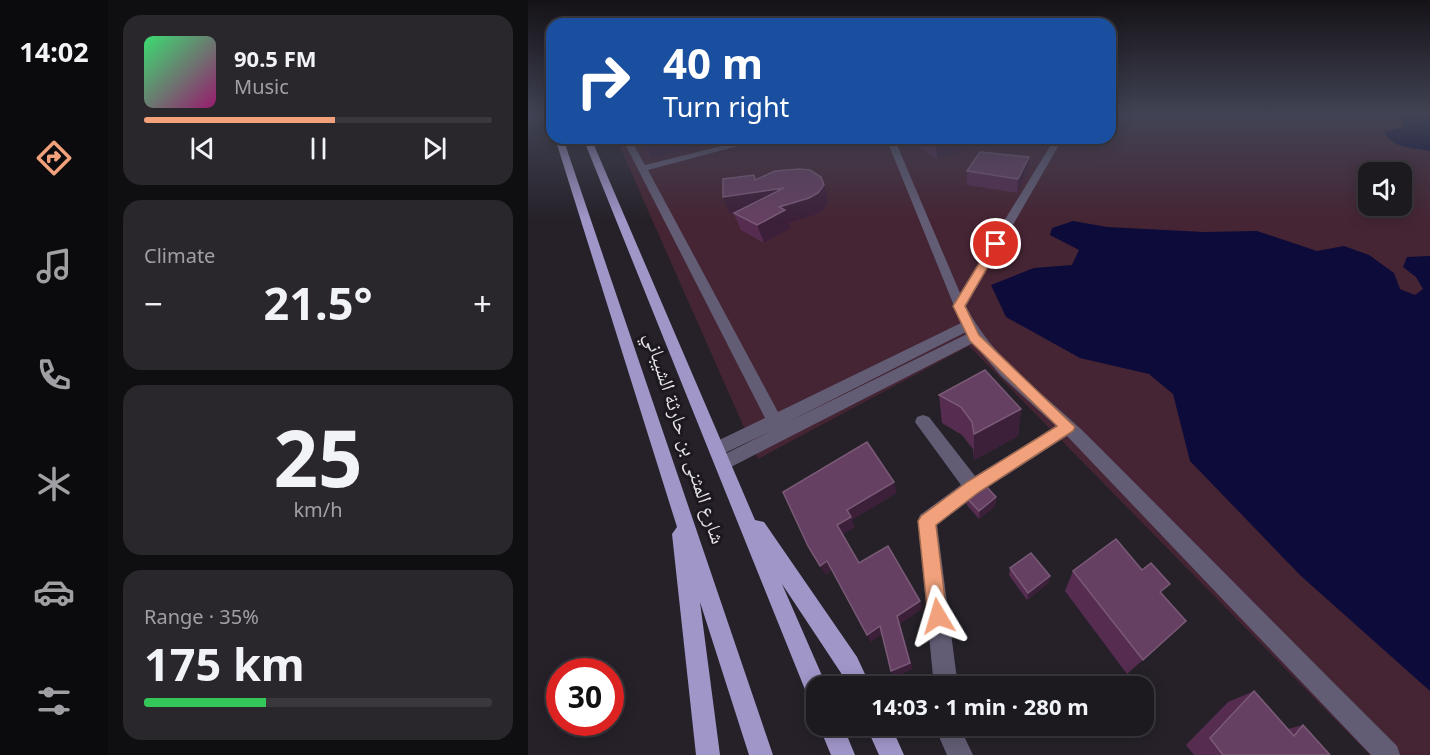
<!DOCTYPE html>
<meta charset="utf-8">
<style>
body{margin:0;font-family:"Noto Sans","Noto Naskh Arabic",sans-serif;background:#29262c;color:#f1f3f6;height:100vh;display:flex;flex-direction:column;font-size:22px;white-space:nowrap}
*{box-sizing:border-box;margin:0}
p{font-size:20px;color:#a0a0a4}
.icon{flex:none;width:33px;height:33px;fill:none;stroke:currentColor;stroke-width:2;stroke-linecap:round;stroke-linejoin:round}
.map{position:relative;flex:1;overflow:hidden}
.panel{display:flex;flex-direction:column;gap:15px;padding:15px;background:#0f0e11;width:420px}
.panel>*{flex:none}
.hud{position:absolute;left:18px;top:18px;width:570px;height:126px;border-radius:18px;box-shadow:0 3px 15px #0003,0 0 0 2px #3a383d;background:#1a4fa0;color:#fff;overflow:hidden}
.tools{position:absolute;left:830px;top:162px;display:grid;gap:12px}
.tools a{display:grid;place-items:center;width:54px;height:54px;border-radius:12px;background:#1c191f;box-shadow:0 3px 15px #0003,0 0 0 2px #3a383d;font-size:30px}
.speed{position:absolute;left:18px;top:658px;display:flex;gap:12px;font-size:30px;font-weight:700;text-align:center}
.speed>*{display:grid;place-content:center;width:78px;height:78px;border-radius:50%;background:#1c191f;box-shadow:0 3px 15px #0003,0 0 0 2px #3a383d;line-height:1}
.speed .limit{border:9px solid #d22;background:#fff;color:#111}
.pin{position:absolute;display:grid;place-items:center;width:51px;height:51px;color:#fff;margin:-26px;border:3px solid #fff;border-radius:50%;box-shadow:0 2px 6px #0007}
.me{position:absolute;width:66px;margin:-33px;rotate:353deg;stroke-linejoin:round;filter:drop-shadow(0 0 4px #0008)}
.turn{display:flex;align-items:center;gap:21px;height:126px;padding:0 18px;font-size:27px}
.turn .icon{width:78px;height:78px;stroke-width:2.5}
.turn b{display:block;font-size:42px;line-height:51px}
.big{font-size:45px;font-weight:700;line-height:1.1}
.panel .widget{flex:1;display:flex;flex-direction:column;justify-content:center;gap:9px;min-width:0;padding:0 21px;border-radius:18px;background:#29262c}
.panel .dial{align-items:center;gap:0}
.dial b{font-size:78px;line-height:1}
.song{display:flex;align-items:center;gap:18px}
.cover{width:72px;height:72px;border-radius:9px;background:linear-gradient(135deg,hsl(140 70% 55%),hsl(320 70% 35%))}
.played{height:6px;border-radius:3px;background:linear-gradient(90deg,#f1a17b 55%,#3a383d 55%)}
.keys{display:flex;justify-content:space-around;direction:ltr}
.heat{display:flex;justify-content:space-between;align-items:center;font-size:33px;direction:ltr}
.charge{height:9px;border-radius:4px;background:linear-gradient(90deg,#34c759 35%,#3a383d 0)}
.trip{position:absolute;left:278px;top:676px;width:348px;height:60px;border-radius:18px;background:#1c191f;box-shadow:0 3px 15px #0003,0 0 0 2px #3a383d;font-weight:700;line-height:60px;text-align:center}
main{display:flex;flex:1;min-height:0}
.tabs{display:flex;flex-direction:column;width:108px;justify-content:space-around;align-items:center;background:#0b0a0c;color:#a0a0a4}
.tabs .icon{width:42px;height:42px}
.tabs .current{color:#f1a17b}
.tabs b{font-size:27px;color:#f1f3f6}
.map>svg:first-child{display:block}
.green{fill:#452534;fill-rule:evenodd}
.water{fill:#0c0b39}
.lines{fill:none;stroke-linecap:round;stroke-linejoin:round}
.minor{fill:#625d75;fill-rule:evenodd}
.major{fill:#a196c8;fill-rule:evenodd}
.wall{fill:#562d51}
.shaded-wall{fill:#3c203a}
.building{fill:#664062;stroke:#7a5a77;stroke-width:1.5}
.route{fill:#f1a17b;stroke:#9d6950;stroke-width:1.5}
.labels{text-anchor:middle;stroke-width:6;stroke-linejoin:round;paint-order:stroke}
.street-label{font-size:20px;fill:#e7e4e9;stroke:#1d1820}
</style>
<main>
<nav class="tabs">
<b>14:02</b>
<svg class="icon current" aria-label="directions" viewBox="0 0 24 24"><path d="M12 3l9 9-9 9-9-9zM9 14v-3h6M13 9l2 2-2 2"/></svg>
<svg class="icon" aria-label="music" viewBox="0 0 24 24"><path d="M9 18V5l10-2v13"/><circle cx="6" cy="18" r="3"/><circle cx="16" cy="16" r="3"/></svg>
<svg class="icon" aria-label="phone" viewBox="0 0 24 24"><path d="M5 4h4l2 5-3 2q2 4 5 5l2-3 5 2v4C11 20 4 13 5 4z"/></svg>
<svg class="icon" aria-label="climate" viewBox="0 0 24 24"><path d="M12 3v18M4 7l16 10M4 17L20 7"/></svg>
<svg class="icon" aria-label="car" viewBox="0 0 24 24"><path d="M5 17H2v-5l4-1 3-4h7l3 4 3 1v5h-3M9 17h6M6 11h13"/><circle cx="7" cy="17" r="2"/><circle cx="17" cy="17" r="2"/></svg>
<svg class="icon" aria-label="filters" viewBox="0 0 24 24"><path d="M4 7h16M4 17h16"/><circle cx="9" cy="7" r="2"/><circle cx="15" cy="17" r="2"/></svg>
</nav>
<section class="panel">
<div class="widget">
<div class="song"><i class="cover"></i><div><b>90.5 FM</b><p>Music</p></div></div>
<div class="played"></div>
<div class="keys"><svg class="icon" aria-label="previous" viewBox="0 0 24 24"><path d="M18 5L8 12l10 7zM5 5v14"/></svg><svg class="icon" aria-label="pause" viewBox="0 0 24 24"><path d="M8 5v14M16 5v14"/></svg><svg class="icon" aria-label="next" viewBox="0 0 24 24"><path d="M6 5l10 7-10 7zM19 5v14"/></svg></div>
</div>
<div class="widget"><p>Climate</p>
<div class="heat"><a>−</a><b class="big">21.5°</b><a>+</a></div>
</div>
<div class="widget dial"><b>25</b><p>km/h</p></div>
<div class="widget"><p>Range · 35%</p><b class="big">175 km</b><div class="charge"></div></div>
</section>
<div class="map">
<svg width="902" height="755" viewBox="0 0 902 755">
<rect width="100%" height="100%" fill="#262129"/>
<path class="green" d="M 582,115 L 902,115 L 902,755 L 842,755 L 441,346 L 230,459 L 88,138 L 582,138 ZM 840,172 L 873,172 L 873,206 L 840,206 Z"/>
<path class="water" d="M 865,115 L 902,115 L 902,151 C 887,148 863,148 856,132 L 875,127 L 875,121 Z
M 545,221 L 579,227 L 676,232 L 729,231 L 789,251 L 816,246 L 841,255 L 866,273 L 872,289 L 887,295 L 895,289 L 888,277 L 875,267 L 879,257 L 902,256 L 902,691 L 773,576 L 662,461 L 645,394 L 621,374 L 552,358 L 478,317 L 463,285 L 506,268 L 544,265 L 551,250 L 522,235 L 524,228 Z"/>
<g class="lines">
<path class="minor" d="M 94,138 L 102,138 L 117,165 L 226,138 L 240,138 L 120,170 L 250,412 L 433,323 L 358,138 L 366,138 L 432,293 L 527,138 L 535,138 L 438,306 C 466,362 518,394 561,437 C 664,540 766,643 869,746 L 872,755 L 843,755 L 539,436 L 451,493 L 409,525 L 430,687 L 406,687 L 390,521 L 392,515 L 433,485 L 387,422 L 389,417 L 395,415 L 401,417 L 447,476 L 528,426 L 473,376 L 445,343 L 201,468 L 195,470 L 189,468 L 186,463 L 189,458 L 243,431 L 195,454 L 189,456 L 183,454 L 181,449 L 183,444 L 237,418 ZM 438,332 L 439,334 L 256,424 Z
M 410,726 L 434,726 L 436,736 L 445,755 L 419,755 L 412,739 Z"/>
<path class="major" d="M 19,115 L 24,115 L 24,119 L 21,119 Z
M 27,138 L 35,138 L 245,755 L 221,755 L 172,602 L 192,755 L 168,755 L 144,534 L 149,527 Z
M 55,138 L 63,138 L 227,520 L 236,522 L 329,657 L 343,687 L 319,687 L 313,673 L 254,584 L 299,687 L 288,687 L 288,701 L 280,697 Z
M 291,726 L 315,726 L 327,755 L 303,755 Z
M 338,726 L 363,726 L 376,755 L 351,755 Z"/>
</g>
<path class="wall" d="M 110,138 L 204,138 L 124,159 Z
M 391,138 L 454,138 L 454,144 L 409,159 L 392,148 Z
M 500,170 L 489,193 L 439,185 L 439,171 Z
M 226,175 L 228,179 L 300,202 L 295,210 L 286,215 L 261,223 L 263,228 L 236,243 L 213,230 L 206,214 L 202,214 Z
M 411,395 L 493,409 L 490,436 L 446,460 L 445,449 L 434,435 L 414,423 Z
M 438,497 L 468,497 L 467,506 L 451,519 L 439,505 Z
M 482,568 L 522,576 L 520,583 L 499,600 L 481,575 Z
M 545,571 L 634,593 L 658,621 L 599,674 L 537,591 Z
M 726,691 L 760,729 L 775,725 L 802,755 L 666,755 L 658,745 L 700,702 Z"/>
<path class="shaded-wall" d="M 133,138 L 204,138 L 124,159 L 115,142 Z
M 431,138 L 454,138 L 454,144 L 409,159 L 408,146 Z
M 501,157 L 500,170 L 489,193 L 490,179 Z
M 226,175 L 232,192 L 256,188 L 296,185 L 300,202 L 295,210 L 286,215 L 261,223 L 263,228 L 236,243 L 229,225 L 251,207 L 257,206 L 202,214 L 195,197 Z
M 493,409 L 490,436 L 446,460 L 446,434 Z
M 366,482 L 369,493 L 324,520 L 327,527 L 314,535 L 309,525 L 319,510 Z
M 468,497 L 467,506 L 451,519 L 451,511 Z
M 299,561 L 304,570 L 298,575 L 292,566 Z
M 522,576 L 520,583 L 499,600 L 500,593 Z
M 392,601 L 394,609 L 372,624 L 385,669 L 367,677 L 363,671 L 369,616 Z
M 352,626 L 356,633 L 343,642 L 339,635 Z"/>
<path class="building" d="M 112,138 L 133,138 L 115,142 Z
M 396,138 L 431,138 L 408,146 Z
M 452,152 L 501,157 L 490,179 L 439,171 Z
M 271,169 L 282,170 L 293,177 L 296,185 L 290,193 L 281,198 L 251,207 L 257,210 L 229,225 L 206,213 L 256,188 L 195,197 L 195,179 L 226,175 L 227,180 L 247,171 Z
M 457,370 L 493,409 L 446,434 L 444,422 L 433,407 L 411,395 Z
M 339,442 L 366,482 L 319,510 L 323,517 L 309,525 L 331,563 L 360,546 L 392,601 L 369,616 L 382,663 L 363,671 L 352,626 L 339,635 L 299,561 L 292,566 L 280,546 L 255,492 Z
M 456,484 L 468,497 L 451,511 L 438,497 Z
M 588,539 L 614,570 L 623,563 L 642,584 L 632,592 L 658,621 L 615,660 L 545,571 Z
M 503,553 L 522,576 L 500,593 L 482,568 Z
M 726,691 L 766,736 L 775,725 L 802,755 L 695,755 L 682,738 Z"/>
<linearGradient id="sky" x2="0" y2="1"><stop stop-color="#151217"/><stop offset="0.52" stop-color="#414354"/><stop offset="1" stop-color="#414354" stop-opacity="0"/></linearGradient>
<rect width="902" height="220" fill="url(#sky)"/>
<path class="route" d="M 468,241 L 473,244 L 437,306 L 451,335 L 547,427 L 545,431 L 451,492 L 408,525 L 419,616 L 417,623 L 410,626 L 403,623 L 400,616 L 390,521 L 393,516 L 439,482 L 529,426 L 442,341 L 425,306 L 463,244 Z"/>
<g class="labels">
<g class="street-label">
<text transform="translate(157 438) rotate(72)" y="7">شارع المثنى بن حارثة الشيباني</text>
</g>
</g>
</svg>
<div class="tools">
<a><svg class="icon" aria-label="sound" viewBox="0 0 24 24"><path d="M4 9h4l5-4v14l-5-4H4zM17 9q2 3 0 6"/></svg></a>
</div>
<div class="speed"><div class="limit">30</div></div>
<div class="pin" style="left:468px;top:244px;background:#d93025"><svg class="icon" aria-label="arrive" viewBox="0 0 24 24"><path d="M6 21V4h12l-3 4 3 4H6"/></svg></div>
<svg class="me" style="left:410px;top:616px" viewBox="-20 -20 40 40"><path d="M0-17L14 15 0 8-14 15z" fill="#f1a17b" stroke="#fff" stroke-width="4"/></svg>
<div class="trip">14:03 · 1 min · 280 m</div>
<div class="hud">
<div class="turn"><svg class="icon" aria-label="right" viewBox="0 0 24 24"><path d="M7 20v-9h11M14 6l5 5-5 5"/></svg><div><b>40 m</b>Turn right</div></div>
</div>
</div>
</main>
